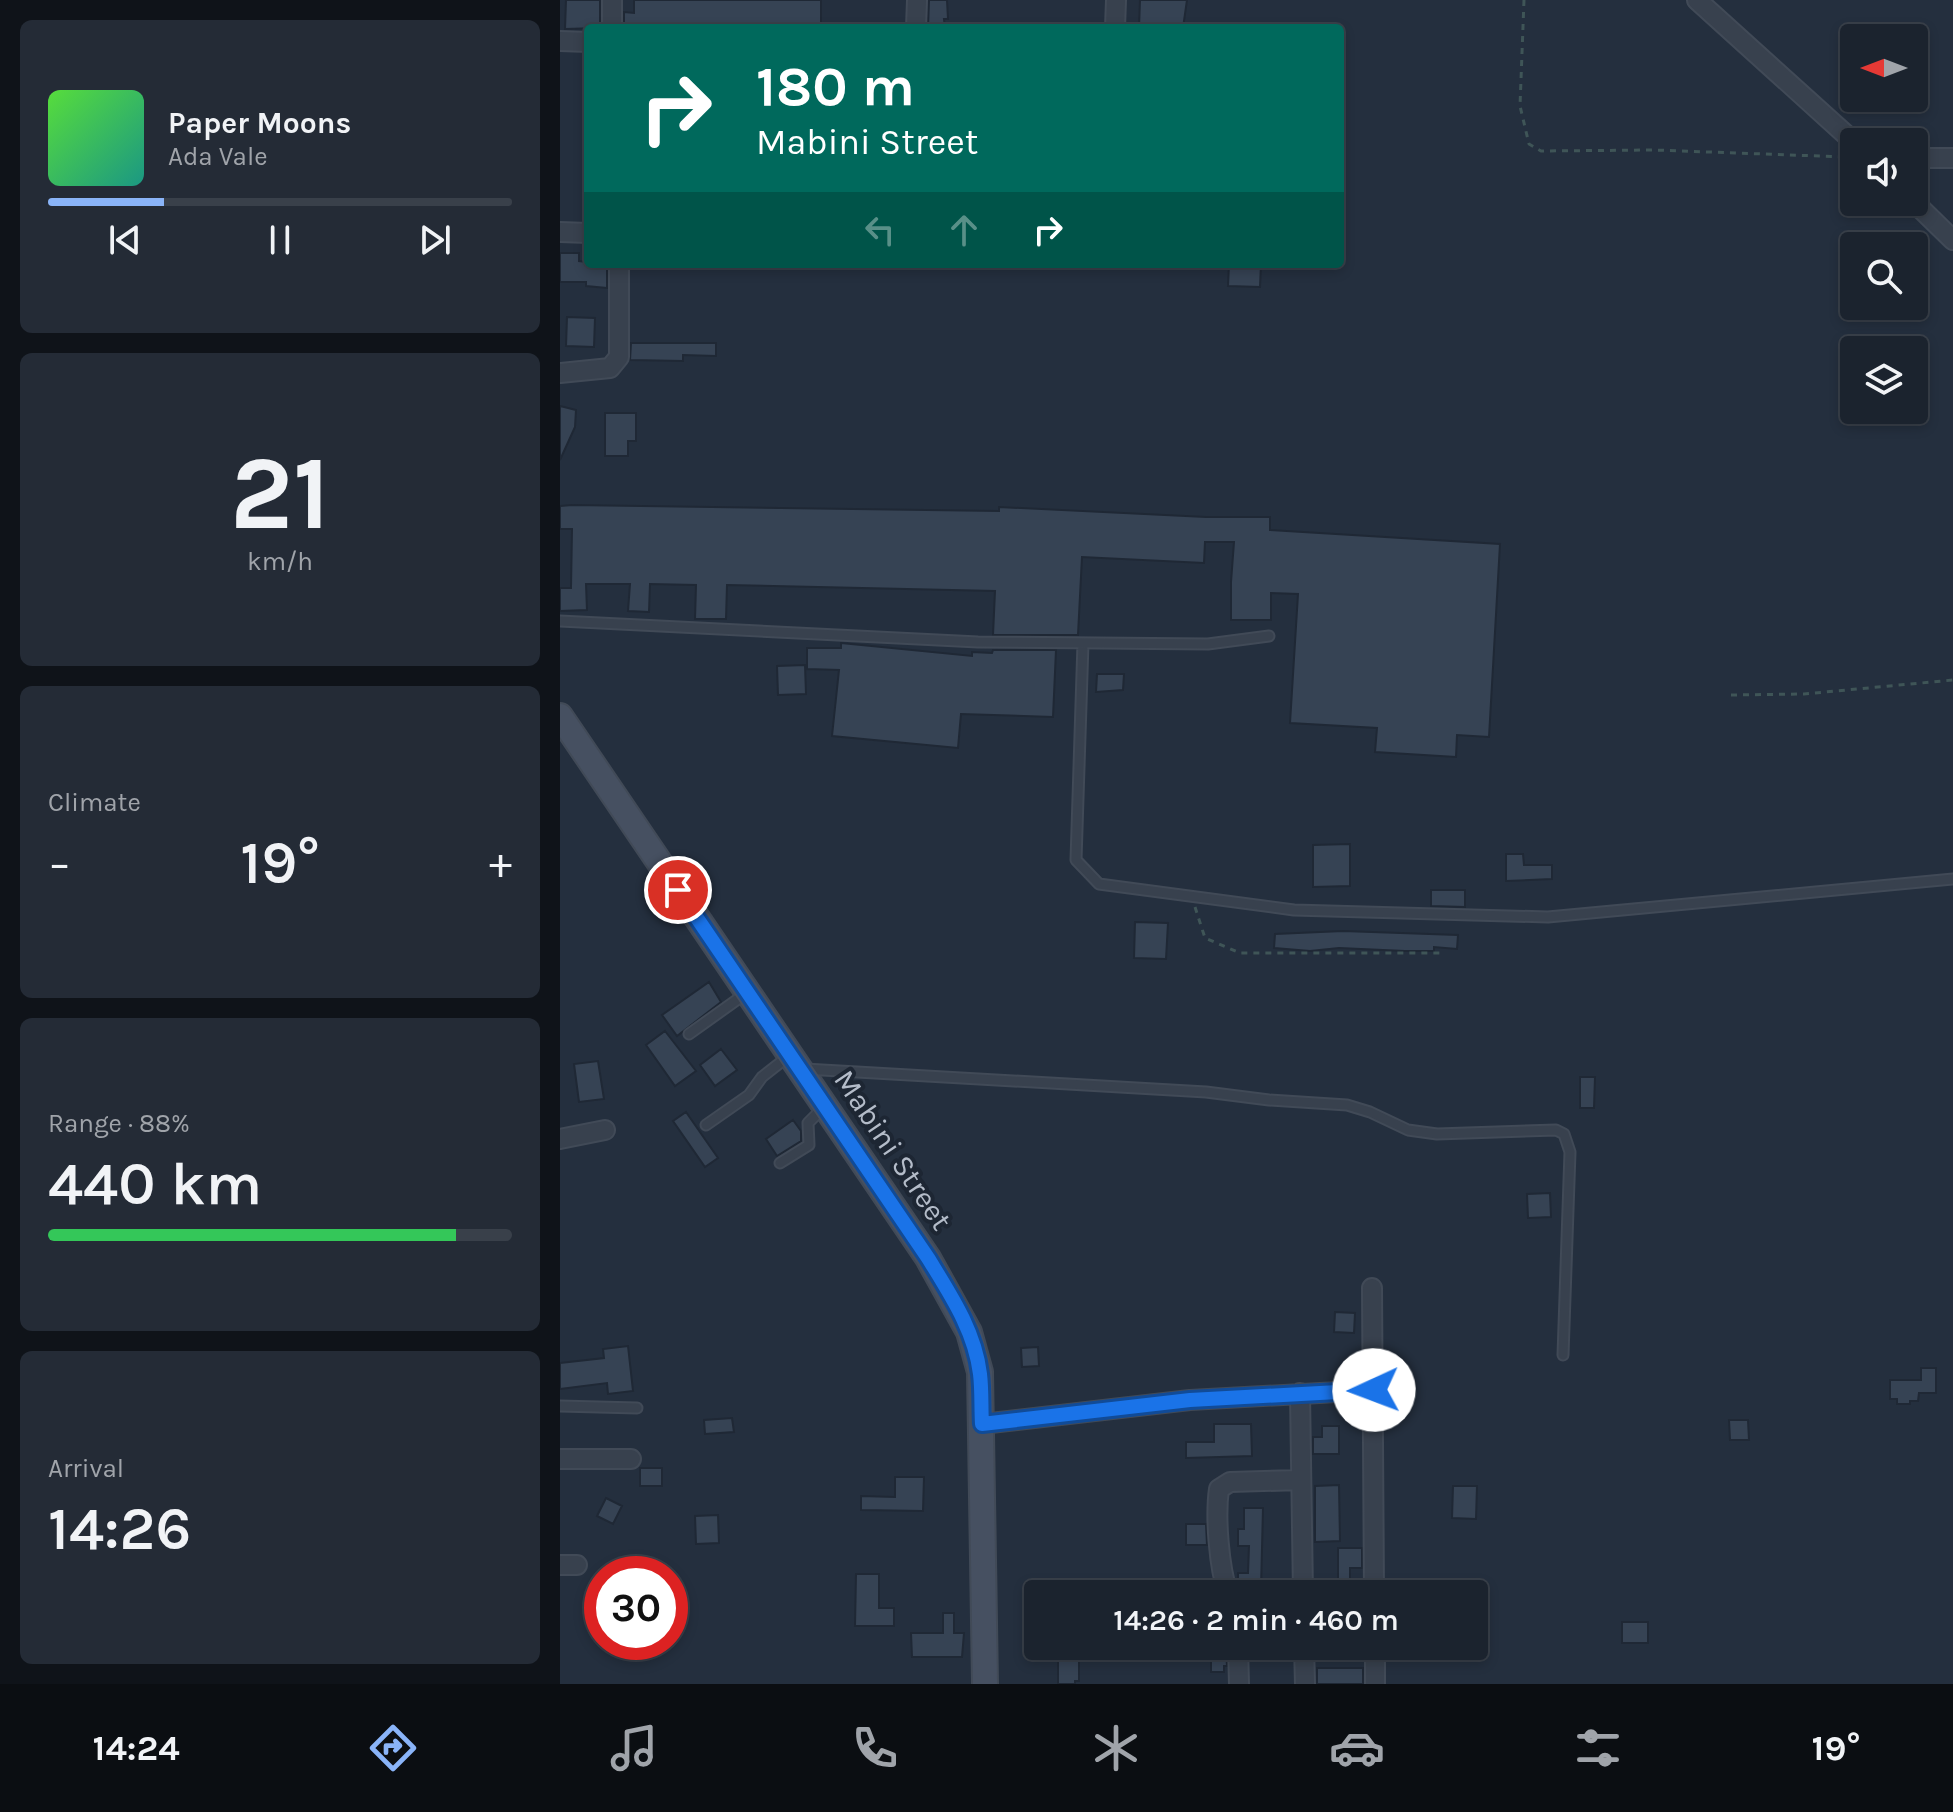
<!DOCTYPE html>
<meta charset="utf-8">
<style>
body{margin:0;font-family:Karla,sans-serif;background:#242b36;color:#f1f3f6;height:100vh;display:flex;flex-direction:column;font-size:30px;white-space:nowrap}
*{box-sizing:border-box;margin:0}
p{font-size:26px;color:#a0a4aa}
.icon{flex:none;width:44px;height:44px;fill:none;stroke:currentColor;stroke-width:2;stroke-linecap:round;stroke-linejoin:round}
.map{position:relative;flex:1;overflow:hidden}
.panel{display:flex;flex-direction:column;gap:20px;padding:20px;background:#0f1319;width:560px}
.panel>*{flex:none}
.guide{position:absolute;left:24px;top:24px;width:760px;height:244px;border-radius:8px;box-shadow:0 4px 12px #0003,0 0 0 2px #39404a;background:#00695c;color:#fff;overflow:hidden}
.needle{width:52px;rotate:270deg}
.tools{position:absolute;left:1280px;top:24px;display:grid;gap:16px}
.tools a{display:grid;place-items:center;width:88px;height:88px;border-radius:8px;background:#1b232e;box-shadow:0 4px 12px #0003,0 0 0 2px #39404a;font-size:40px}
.speed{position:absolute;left:24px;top:1556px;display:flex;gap:16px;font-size:40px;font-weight:700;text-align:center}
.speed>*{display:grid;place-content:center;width:104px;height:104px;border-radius:50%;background:#1b232e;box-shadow:0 4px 12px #0003,0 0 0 2px #39404a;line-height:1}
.speed .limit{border:12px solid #d22;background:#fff;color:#111}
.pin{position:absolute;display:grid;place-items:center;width:68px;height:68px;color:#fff;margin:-34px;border:4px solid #fff;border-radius:50%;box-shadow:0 2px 8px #0007}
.me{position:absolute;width:88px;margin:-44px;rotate:268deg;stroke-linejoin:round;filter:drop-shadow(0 0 6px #0008)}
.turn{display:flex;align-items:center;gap:28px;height:168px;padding:0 40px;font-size:36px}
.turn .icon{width:104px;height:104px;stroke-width:2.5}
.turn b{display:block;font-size:56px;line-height:68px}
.lanes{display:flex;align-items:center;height:76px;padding:0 40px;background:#0003;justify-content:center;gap:40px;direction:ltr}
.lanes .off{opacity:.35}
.big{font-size:60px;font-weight:600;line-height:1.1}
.panel .card{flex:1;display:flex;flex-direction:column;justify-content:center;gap:12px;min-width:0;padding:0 28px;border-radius:12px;background:#242b36}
.panel .dial{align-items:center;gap:0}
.dial b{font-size:104px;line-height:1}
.song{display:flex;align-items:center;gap:24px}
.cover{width:96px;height:96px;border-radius:12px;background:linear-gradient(135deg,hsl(110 70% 55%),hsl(170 70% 35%))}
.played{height:8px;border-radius:4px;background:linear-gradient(90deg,#8ab4f8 25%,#39404a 25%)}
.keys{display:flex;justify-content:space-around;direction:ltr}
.heat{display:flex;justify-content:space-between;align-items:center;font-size:44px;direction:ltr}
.charge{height:12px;border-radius:6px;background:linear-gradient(90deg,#34c759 88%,#39404a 0)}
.trip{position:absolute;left:464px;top:1580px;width:464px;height:80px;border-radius:8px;background:#1b232e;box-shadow:0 4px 12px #0003,0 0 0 2px #39404a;font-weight:600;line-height:80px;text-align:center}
.tabs{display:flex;height:128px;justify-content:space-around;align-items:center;background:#0b0e12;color:#a0a4aa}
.tabs .icon{width:56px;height:56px}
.tabs .active{color:#8ab4f8}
.tabs b{font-size:36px;color:#f1f3f6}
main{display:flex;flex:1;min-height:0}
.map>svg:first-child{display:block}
.building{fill:#364354;stroke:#1f2835;stroke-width:2}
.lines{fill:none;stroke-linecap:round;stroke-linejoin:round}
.lane-casing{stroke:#414a57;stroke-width:13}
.street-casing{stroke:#414a57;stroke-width:22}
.secondary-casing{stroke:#414a57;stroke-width:28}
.path{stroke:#3f5557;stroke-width:3;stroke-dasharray:6 6;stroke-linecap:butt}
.lane{stroke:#38414e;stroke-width:9}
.street{stroke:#38414e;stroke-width:18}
.secondary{stroke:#465061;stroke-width:24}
.route-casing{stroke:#114b97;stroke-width:20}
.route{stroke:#1a73e8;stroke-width:14}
.labels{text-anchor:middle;stroke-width:8;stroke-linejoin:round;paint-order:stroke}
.street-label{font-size:30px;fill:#b4bcc9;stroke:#1d2633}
</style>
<main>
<section class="panel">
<div class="card">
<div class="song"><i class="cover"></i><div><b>Paper Moons</b><p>Ada Vale</p></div></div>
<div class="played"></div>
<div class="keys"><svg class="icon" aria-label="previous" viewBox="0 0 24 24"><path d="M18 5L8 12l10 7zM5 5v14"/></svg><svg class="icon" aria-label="pause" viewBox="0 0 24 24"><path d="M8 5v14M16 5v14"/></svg><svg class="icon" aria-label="next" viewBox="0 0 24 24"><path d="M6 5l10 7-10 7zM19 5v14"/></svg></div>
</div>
<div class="card dial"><b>21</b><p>km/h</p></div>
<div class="card"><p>Climate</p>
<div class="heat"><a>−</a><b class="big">19°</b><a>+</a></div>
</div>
<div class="card"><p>Range · 88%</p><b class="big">440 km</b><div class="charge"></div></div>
<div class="card"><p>Arrival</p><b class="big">14:26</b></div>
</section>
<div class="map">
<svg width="1393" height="1684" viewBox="0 0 1393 1684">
<rect width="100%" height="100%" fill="#242f3e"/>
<path class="building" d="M 6,0 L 40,0 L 40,28 L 5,29 Z
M 74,0 L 261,0 L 261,28 L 64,28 L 64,12 L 74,13 Z
M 369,0 L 387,0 L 388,19 L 384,19 L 385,28 L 368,28 Z
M 580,0 L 627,0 L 623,28 L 579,28 Z
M 0,253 L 19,253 L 19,261 L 47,264 L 47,288 L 26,286 L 26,282 L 0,282 Z
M 669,264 L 701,264 L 700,287 L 668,286 Z
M 7,317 L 35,318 L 34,347 L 6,346 Z
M 71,343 L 156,343 L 156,356 L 123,355 L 123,361 L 70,360 Z
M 0,406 L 16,410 L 15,427 L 0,460 Z
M 45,413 L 76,413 L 76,441 L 68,441 L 68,456 L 45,456 Z
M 12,505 L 439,511 L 439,507 L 646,517 L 710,517 L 710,530 L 940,544 L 929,737 L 897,735 L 896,757 L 815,752 L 817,728 L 730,723 L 738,594 L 711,593 L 711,620 L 671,620 L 671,582 L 674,542 L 645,542 L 644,563 L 522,557 L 518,635 L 433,635 L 435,591 L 167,585 L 166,619 L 135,619 L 136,585 L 90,584 L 89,612 L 68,611 L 70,584 L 26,584 L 27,610 L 0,611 L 0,588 L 11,588 L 12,529 L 0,529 L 0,506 Z
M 281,643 L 412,656 L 412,652 L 432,653 L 433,650 L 496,650 L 493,717 L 401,714 L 398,748 L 272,736 L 279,670 L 247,669 L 247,648 L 281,648 Z
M 245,665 L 246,694 L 218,695 L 217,666 Z
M 537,674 L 564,674 L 563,690 L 536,692 Z
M 790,844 L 790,886 L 753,887 L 753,845 Z
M 946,854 L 963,854 L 964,865 L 992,865 L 992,879 L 946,881 Z
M 871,890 L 905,890 L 905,907 L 871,906 Z
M 575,922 L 608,923 L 606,959 L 574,958 Z
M 783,931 L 898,935 L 897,949 L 874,947 L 874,951 L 845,951 L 779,948 L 750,951 L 714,948 L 715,934 Z
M 149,982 L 161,1002 L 117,1036 L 102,1015 Z
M 105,1031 L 136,1071 L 115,1086 L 86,1045 Z
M 161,1049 L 177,1070 L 155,1086 L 140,1065 Z
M 38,1061 L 44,1099 L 19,1102 L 14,1064 Z
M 1020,1077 L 1035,1077 L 1034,1108 L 1020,1108 Z
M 126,1112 L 158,1158 L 145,1167 L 113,1121 Z
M 233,1120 L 241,1131 L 241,1141 L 217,1156 L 206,1139 Z
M 990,1193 L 991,1217 L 968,1218 L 967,1194 Z
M 775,1312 L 795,1313 L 794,1333 L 774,1332 Z
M 68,1346 L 73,1391 L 48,1394 L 47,1383 L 0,1389 L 0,1363 L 44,1358 L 43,1349 Z
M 478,1347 L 479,1366 L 462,1367 L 461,1348 Z
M 1361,1368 L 1376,1368 L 1376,1393 L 1359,1393 L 1358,1401 L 1350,1401 L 1350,1404 L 1337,1404 L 1337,1399 L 1330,1399 L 1330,1380 L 1361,1380 Z
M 172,1418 L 174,1432 L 145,1434 L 144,1420 Z
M 1169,1420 L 1188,1420 L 1189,1440 L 1170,1440 Z
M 654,1424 L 691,1424 L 692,1456 L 626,1458 L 626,1442 L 654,1442 Z
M 762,1426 L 779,1426 L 779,1454 L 753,1454 L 753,1437 L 762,1437 Z
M 80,1468 L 102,1468 L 102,1486 L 80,1486 Z
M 335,1477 L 364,1477 L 363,1511 L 301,1510 L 301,1496 L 335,1497 Z
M 779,1485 L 780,1541 L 755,1542 L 755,1486 Z
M 893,1486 L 917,1486 L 916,1519 L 892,1518 Z
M 46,1498 L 62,1506 L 53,1524 L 37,1516 Z
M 684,1508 L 703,1508 L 701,1589 L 679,1590 L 678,1585 L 678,1573 L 688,1573 L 689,1546 L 678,1546 L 678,1529 L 684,1529 Z
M 158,1515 L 159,1543 L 136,1544 L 135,1516 Z
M 626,1524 L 646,1524 L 647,1545 L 626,1545 Z
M 778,1548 L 802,1548 L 802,1568 L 790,1568 L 790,1589 L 778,1589 Z
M 296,1574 L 319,1574 L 319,1608 L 334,1608 L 334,1626 L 295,1626 Z
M 383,1613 L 394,1613 L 394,1633 L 404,1633 L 402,1657 L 352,1657 L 351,1633 L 383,1633 Z
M 1062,1622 L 1088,1622 L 1088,1643 L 1062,1643 Z
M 658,1648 L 666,1648 L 667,1666 L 664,1666 L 664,1672 L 651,1672 L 651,1649 Z
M 498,1652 L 519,1652 L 519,1681 L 515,1681 L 515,1684 L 498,1684 Z
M 757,1668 L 803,1668 L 803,1684 L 757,1684 Z"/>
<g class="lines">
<g class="lane-casing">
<path id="lane" d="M 0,621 L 418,642 L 648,644 L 709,636
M 523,643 L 516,860 L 539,884 L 734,910 L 988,917 L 1393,879
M 129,1034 L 185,994
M 245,1069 L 646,1092 L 709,1100 L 787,1105 L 810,1112 L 848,1130 L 877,1134 L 996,1130 L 1004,1134 L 1010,1152 L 1003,1355
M 146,1125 L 189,1095 L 202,1077 L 230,1055
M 220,1163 L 249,1145 L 248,1123 L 264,1107
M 0,1406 L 77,1408"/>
</g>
<g class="street-casing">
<path id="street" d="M 1137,0 L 1294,142
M 52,28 L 52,0
M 356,28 L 357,0
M 555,28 L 556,0
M 0,41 L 28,42
M 1354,158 L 1393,158
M 1354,202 L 1393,240
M 0,232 L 28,233
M 0,373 L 50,368 L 59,357 L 59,264
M 0,1139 L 45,1130
M 812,1288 L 814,1594
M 740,1393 L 743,1594
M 422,1424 L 630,1400 L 814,1390
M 0,1459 L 71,1459
M 0,1565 L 17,1565
M 668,1594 C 659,1567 655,1517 659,1489 L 670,1482 L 741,1480
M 678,1646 L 679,1684
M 744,1646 L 745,1684
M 815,1646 L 815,1684"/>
</g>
<g class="secondary-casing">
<path id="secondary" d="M 0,716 L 368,1258 L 409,1332 L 420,1372 L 425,1684"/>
</g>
<path class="path" d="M 964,0 L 960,106 L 969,144 L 981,151 L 1094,150 L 1286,157
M 1171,695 L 1244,694 L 1393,680
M 635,907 L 645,938 L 680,953 L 884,953"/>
<use href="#lane" class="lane"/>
<use href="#street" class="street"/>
<use href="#secondary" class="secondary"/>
</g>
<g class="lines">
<g class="route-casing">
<path id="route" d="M 118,890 L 368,1258 C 390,1294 415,1331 420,1374 C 422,1390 421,1408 422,1424 L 630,1400 L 814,1390"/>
</g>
<use href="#route" class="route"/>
</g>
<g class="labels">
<g class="street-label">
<text transform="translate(333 1150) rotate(56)" y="10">Mabini Street</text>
</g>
</g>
</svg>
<div class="tools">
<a><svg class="needle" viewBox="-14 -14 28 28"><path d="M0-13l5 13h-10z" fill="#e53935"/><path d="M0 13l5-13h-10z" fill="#a0a4aa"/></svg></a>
<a><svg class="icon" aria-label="sound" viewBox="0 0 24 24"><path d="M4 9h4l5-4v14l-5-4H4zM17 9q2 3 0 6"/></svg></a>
<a><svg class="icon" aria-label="search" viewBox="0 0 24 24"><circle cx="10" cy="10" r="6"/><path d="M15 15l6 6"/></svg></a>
<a><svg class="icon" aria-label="layers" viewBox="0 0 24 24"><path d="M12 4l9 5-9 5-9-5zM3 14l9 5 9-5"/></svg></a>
</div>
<div class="speed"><div class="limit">30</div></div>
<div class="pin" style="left:118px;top:890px;background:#d93025"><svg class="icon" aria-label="arrive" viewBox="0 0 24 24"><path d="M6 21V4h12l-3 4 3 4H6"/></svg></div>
<svg class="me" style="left:814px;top:1390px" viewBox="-20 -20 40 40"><circle r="19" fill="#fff"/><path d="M0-13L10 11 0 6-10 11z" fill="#1a73e8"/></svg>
<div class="trip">14:26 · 2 min · 460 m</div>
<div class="guide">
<div class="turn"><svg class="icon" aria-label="right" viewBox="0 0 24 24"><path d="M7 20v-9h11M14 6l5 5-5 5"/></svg><div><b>180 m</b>Mabini Street</div></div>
<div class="lanes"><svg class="icon off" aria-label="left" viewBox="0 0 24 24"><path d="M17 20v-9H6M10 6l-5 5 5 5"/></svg><svg class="icon off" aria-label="ahead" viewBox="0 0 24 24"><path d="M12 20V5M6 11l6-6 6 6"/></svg><svg class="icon" aria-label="right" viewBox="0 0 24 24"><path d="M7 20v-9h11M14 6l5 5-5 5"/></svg></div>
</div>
</div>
</main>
<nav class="tabs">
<b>14:24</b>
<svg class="icon active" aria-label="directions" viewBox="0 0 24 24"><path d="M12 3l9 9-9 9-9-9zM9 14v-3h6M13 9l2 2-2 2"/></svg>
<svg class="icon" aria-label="music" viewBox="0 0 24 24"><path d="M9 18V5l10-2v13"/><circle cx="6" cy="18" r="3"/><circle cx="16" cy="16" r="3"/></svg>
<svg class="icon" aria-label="phone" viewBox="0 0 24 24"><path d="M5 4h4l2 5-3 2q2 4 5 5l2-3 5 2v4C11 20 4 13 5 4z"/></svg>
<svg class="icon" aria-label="climate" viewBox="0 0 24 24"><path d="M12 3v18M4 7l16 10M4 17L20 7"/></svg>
<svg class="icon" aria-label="car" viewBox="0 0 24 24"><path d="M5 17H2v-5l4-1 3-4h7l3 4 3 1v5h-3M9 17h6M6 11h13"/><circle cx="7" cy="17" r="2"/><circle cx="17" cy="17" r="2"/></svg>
<svg class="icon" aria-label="filters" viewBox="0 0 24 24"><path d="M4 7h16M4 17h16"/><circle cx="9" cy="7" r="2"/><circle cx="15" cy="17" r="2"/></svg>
<b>19°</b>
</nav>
